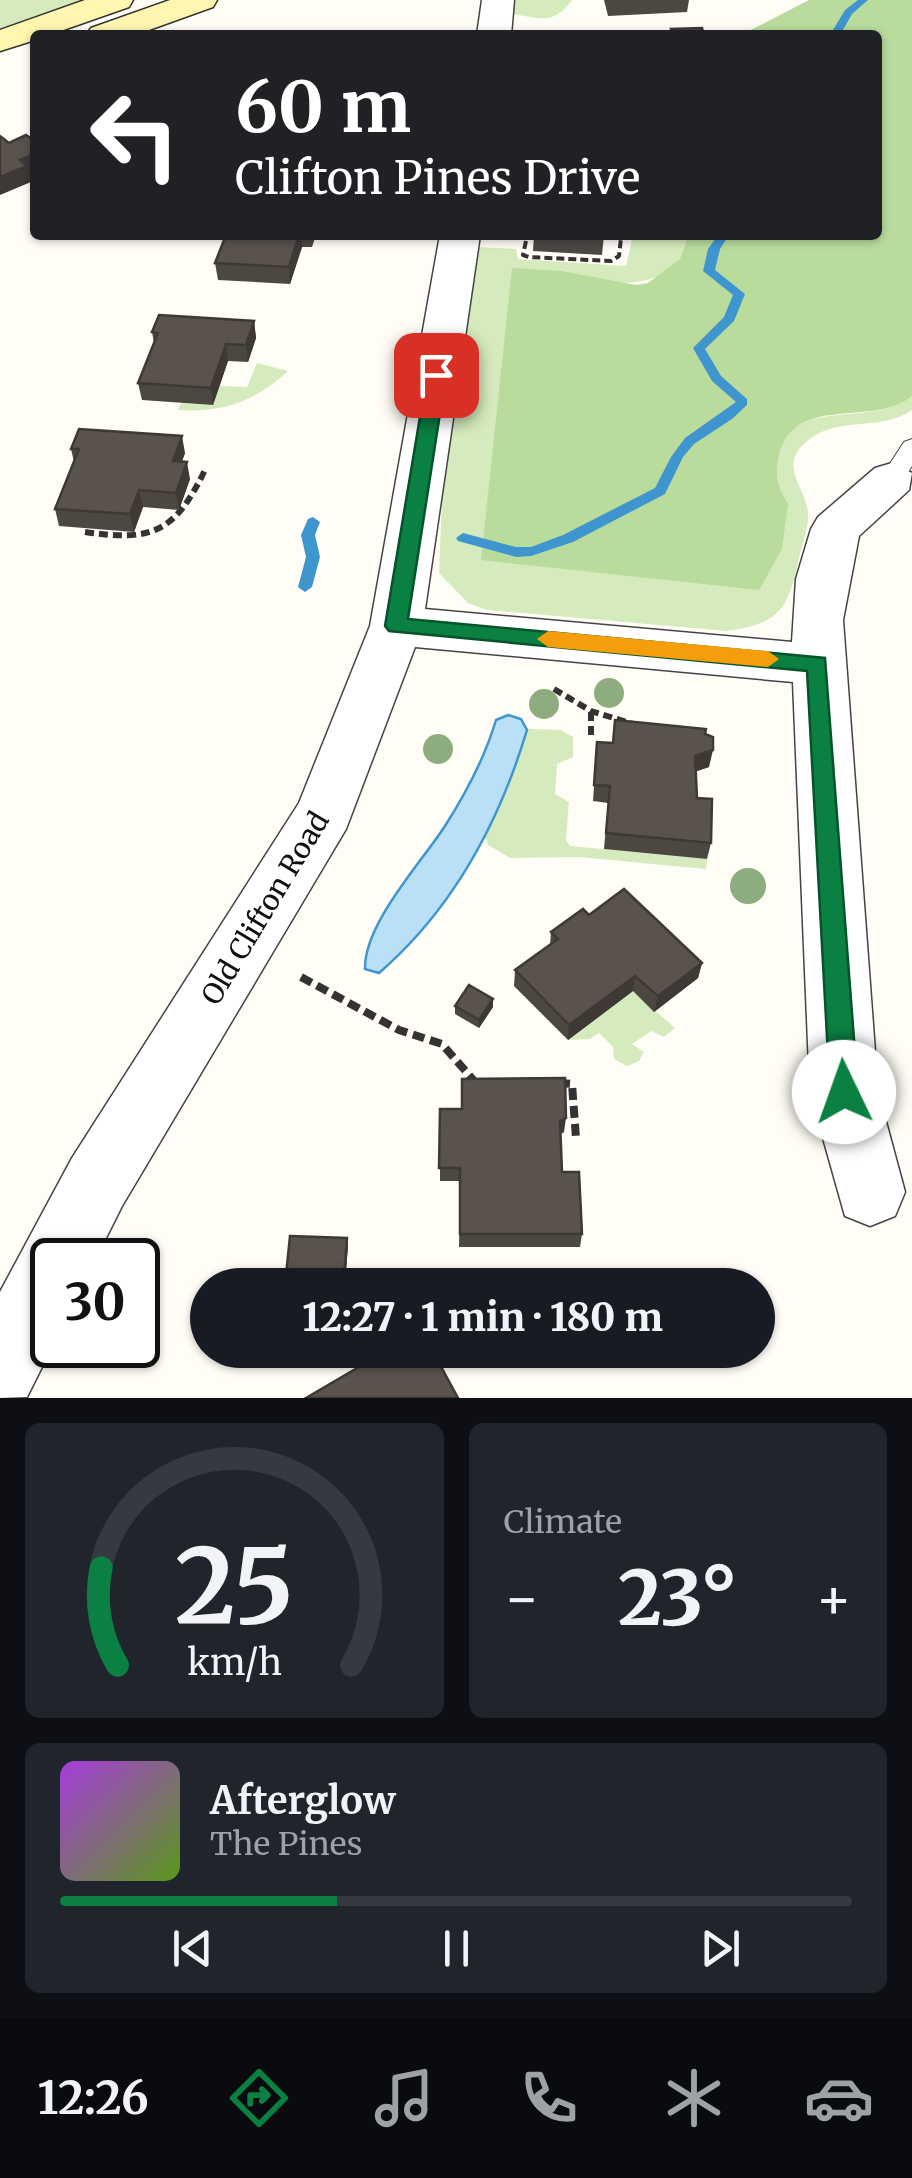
<!DOCTYPE html>
<meta charset="utf-8">
<style>
body{margin:0;font-family:Merriweather,serif;background:#20242c;color:#f1f3f6;height:100vh;display:flex;flex-direction:column;font-size:38px;white-space:nowrap}
*{box-sizing:border-box;margin:0}
p{font-size:32px;color:#9ea1a6}
.icon{flex:none;width:55px;height:55px;fill:none;stroke:currentColor;stroke-width:2;stroke-linecap:round;stroke-linejoin:round}
.map{position:relative;height:1398px;overflow:hidden}
.side{display:flex;flex-direction:column;gap:25px;padding:25px;background:#0d0f14;flex:1}
.side>*{flex:none}
.guide{position:absolute;left:30px;top:30px;width:852px;height:210px;border-radius:10px;box-shadow:0 2px 8px #0004;background:#202124;color:#fff;overflow:hidden}
.speed{position:absolute;left:30px;top:1238px;display:flex;gap:20px;font-size:50px;font-weight:700;text-align:center}
.speed>*{display:grid;place-content:center;width:130px;height:130px;border-radius:50%;background:#171b24;box-shadow:0 2px 8px #0004;line-height:1}
.speed .limit{border:5px solid #111;border-radius:15px;background:#fff;color:#111}
.pin{position:absolute;display:grid;place-items:center;width:85px;height:85px;color:#fff;margin:-42px;border-radius:20px;box-shadow:0 5px 15px #0006}
.me{position:absolute;width:110px;margin:-55px;rotate:357deg;stroke-linejoin:round;filter:drop-shadow(0 0 8px #0008)}
.turn{display:flex;align-items:center;gap:35px;height:210px;padding:0 40px;font-size:45px}
.turn .icon{width:130px;height:130px;stroke-width:2.5}
.turn b{display:block;font-size:70px;line-height:85px}
.big{font-size:75px;font-weight:800;line-height:1.1}
.side .card{flex:1;display:flex;flex-direction:column;justify-content:center;gap:15px;min-width:0;padding:0 35px;border-radius:15px;background:#20242c}
.side .dial{align-items:center;gap:0}
.dial svg{height:260px;overflow:visible;fill:none;stroke:#363941;stroke-width:7;stroke-linecap:round;text-anchor:middle}
.dial text{fill:#f1f3f6;stroke:none}
.song{display:flex;align-items:center;gap:30px}
.cover{width:120px;height:120px;border-radius:15px;background:linear-gradient(135deg,hsl(280 70% 55%),hsl(90 70% 35%))}
.played{height:10px;border-radius:5px;background:linear-gradient(90deg,#0b8043 35%,#363941 35%)}
.keys{display:flex;justify-content:space-around;direction:ltr}
.heat{display:flex;justify-content:space-between;align-items:center;font-size:55px;direction:ltr}
.side .tiles{flex:1;display:grid;gap:25px;grid-template-columns:1fr 1fr}
.card:last-child{grid-column:span 2}
.trip{position:absolute;left:190px;top:1268px;width:585px;height:100px;border-radius:50px;background:#171b24;box-shadow:0 2px 8px #0004;font-weight:800;line-height:100px;text-align:center}
.dock{display:flex;height:160px;justify-content:space-around;align-items:center;background:#090b0e;color:#9ea1a6}
.dock .icon{width:70px;height:70px}
.dock .active{color:#0b8043}
.dock b{font-size:45px;color:#f1f3f6}
.map>svg:first-child{display:block}
.green{fill:#d5ebbd}
.forest{fill:#b9dc9c}
.water{fill:#b9e0f7;stroke:#3f96cf;stroke-width:2.5}
.lines{fill:none;stroke-linecap:round;stroke-linejoin:round}
.stream{fill:#3f96cf;fill-rule:evenodd}
.service-casing{stroke:#444;stroke-width:2}
.minor-casing{stroke:#444;stroke-width:3}
.secondary-casing{stroke:#333;stroke-width:3}
.path-far2{stroke:#333;stroke-width:4;stroke-dasharray:8 4;stroke-linecap:butt}
.path-far1{stroke:#333;stroke-width:6;stroke-dasharray:9 5;stroke-linecap:butt}
.path{stroke:#333;stroke-width:8;stroke-dasharray:12 6;stroke-linecap:butt}
.service{fill:#fff;fill-rule:evenodd}
.minor{fill:#fff;fill-rule:evenodd}
.secondary{fill:#fff6b0;fill-rule:evenodd}
.tree{fill:#8dad7f}
.wall{fill:#4d4742}
.shaded-wall{fill:#3f3936}
.building{fill:#5a524d;stroke:#3f3936;stroke-width:2.5}
.route{fill:#0b8043;stroke:#07532c;stroke-width:2.5}
.slow{fill:#f59e0b}
.labels{text-anchor:middle;stroke-width:10;stroke-linejoin:round;paint-order:stroke}
.street-label{font-size:28px;fill:#111;stroke:#fff}
</style>
<div class="map">
<svg width="912" height="1398" viewBox="0 0 912 1398">
<rect width="100%" height="100%" fill="#fffdf5"/>
<path class="green" d="M 0,0 L 111,0 L 0,40 Z
M 514,0 L 572,0 C 553,26 540,18 513,14 Z
M 633,235 L 689,235 C 687,277 640,286 608,282 L 778,489 C 764,383 867,434 912,396 L 912,410 C 878,434 832,412 800,448 C 782,470 807,491 808,513 C 809,527 802,544 799,558 C 788,609 781,623 727,631 L 487,610 L 468,603 L 439,573 L 442,500 L 478,247 L 516,249 L 518,259 L 626,266 Z
M 257,363 L 288,371 C 255,402 222,413 178,410 L 181,403 L 213,405 L 220,386 L 247,387 Z
M 512,728 L 561,730 L 573,737 L 573,757 L 557,764 L 555,794 L 569,802 L 566,840 L 570,846 L 707,859 L 706,869 L 579,857 L 510,858 L 488,845 L 476,816 Z
M 633,991 L 675,1028 L 664,1037 L 651,1031 L 632,1044 L 644,1052 L 639,1061 L 627,1066 L 614,1059 L 613,1047 L 599,1033 L 590,1039 L 568,1040 Z"/>
<path class="forest" d="M 809,0 L 912,0 L 912,396 C 873,429 791,391 778,459 C 775,478 778,488 788,504 L 782,549 L 759,590 L 481,560 L 512,268 L 561,271 L 636,285 L 648,283 L 680,259 L 689,235 L 878,235 L 878,35 L 741,35 Z"/>
<path class="water" d="M 508,715 L 521,719 L 527,730 C 499,823 453,909 379,973 L 365,969 C 364,924 421,863 445,826 C 466,793 485,757 496,720 Z"/>
<g class="lines">
<path class="stream" d="M 858,0 L 868,0 L 852,14 L 840,35 L 830,35 L 845,10 Z
M 718,235 L 729,235 L 720,249 L 715,270 L 745,294 L 734,321 L 705,349 L 721,376 L 747,399 L 747,405 L 732,419 L 694,444 L 683,457 L 665,494 L 573,542 L 531,556 L 516,557 L 458,541 L 456,538 L 463,533 L 516,547 L 531,547 L 563,535 L 655,488 L 671,457 L 685,438 L 736,402 L 712,381 L 693,348 L 724,317 L 733,295 L 703,271 L 708,249 Z
M 313,517 L 320,522 L 315,535 L 320,557 L 312,587 L 305,592 L 298,587 L 306,557 L 301,535 L 308,519 Z"/>
<g class="service-casing">
<path id="service" d="M 912,439 L 912,466 L 900,485 L 884,485 L 880,479 L 904,442 Z"/>
</g>
<g class="minor-casing">
<path id="minor" d="M 482,0 L 514,0 L 511,35 L 477,35 Z
M 440,235 L 480,235 L 425,609 L 792,642 L 796,579 L 811,529 L 818,517 L 875,468 L 892,463 L 912,473 L 909,490 L 859,536 L 843,620 L 878,1092 L 905,1192 L 895,1216 L 870,1226 L 845,1216 L 810,1092 L 793,682 L 415,647 L 346,829 L 122,1206 L 95,1260 L 52,1260 L 53,1345 L 27,1397 L 0,1398 L 0,1292 L 72,1158 L 299,803 L 370,626 Z"/>
</g>
<g class="secondary-casing">
<path id="secondary" d="M 85,0 L 133,0 L 129,7 L 49,35 L 35,35 L 35,40 L 0,51 L 0,30 Z
M 170,0 L 217,0 L 213,7 L 135,35 L 86,35 L 91,28 Z"/>
</g>
<path class="path-far2" d="M 526,241 L 523,255 L 529,257 L 611,261 L 619,256 L 621,238"/>
<path class="path-far1" d="M 85,532 C 153,542 175,532 205,470
M 554,689 L 591,711 L 633,724
M 591,712 L 591,735"/>
<path class="path" d="M 301,977 L 399,1030 L 442,1044 L 475,1082
M 558,1083 L 572,1084 L 576,1138"/>
<use href="#service" class="service"/>
<use href="#minor" class="minor"/>
<use href="#secondary" class="secondary"/>
</g>
<g class="tree">
<circle cx="609" cy="693" r="15"/>
<circle cx="544" cy="704" r="15"/>
<circle cx="438" cy="749" r="15"/>
<circle cx="748" cy="886" r="18"/>
</g>
<path class="wall" d="M 604,0 L 689,0 L 687,12 L 608,16 Z
M 226,235 L 316,235 L 312,247 L 302,247 L 290,284 L 218,280 L 215,263 Z
M 534,235 L 604,235 L 602,255 L 533,251 Z
M 254,321 L 256,338 L 248,362 L 228,361 L 213,405 L 142,400 L 138,383 L 154,343 L 152,332 Z
M 71,449 L 185,453 L 182,461 L 190,479 L 179,510 L 143,507 L 134,532 L 59,526 L 55,509 L 74,462 Z
M 705,734 L 709,767 L 696,771 L 697,798 L 711,843 L 707,859 L 604,849 L 608,803 L 593,801 L 597,742 L 612,743 Z
M 589,915 L 702,963 L 698,978 L 654,1012 L 633,991 L 568,1040 L 514,986 L 515,970 L 550,945 L 551,932 Z
M 455,1006 L 493,1007 L 479,1028 L 455,1014 Z
M 440,1109 L 564,1132 L 560,1134 L 562,1172 L 582,1234 L 580,1247 L 459,1247 L 460,1181 L 440,1181 Z
M 347,1238 L 348,1245 L 345,1284 L 288,1282 L 286,1275 Z"/>
<path class="shaded-wall" d="M 35,154 L 35,172 L 30,175 L 31,182 L 0,195 L 0,177 L 20,160 Z
M 299,235 L 301,235 L 302,247 L 290,284 L 289,267 Z
M 254,321 L 256,338 L 248,362 L 246,345 Z
M 226,344 L 228,361 L 213,405 L 211,388 Z
M 182,436 L 185,453 L 176,478 L 173,461 Z
M 187,462 L 190,479 L 179,510 L 176,493 Z
M 139,490 L 143,507 L 134,532 L 130,514 Z
M 713,750 L 709,767 L 692,773 L 695,756 Z
M 702,963 L 698,978 L 654,1012 L 658,996 Z
M 635,976 L 633,991 L 568,1040 L 569,1025 Z
M 493,999 L 493,1007 L 479,1028 L 479,1020 Z
M 566,1118 L 564,1132 L 558,1135 L 560,1121 Z
M 347,1238 L 348,1245 L 345,1284 L 344,1278 Z"/>
<path class="building" d="M 702,28 L 704,35 L 673,35 L 671,29 Z
M 26,135 L 35,141 L 35,154 L 20,160 L 27,166 L 0,177 L 0,136 L 9,143 Z
M 226,235 L 299,235 L 289,267 L 215,263 Z
M 551,235 L 604,235 L 603,238 Z
M 159,315 L 254,321 L 246,345 L 226,344 L 211,388 L 138,383 L 158,333 L 152,332 Z
M 79,429 L 182,436 L 173,461 L 187,462 L 176,493 L 139,490 L 130,514 L 55,509 L 79,449 L 71,449 Z
M 615,720 L 706,729 L 705,734 L 713,737 L 713,750 L 695,756 L 697,798 L 712,799 L 711,843 L 606,833 L 610,786 L 594,785 L 597,742 L 613,743 Z
M 624,889 L 702,963 L 658,996 L 635,976 L 569,1025 L 515,970 L 558,939 L 551,932 L 583,909 L 589,915 Z
M 469,985 L 493,999 L 479,1020 L 455,1006 Z
M 565,1078 L 566,1118 L 560,1121 L 562,1172 L 579,1172 L 582,1234 L 460,1234 L 460,1168 L 439,1168 L 440,1109 L 462,1109 L 462,1079 Z
M 290,1236 L 347,1238 L 344,1278 L 286,1275 Z
M 388,1350 L 432,1350 L 458,1398 L 306,1398 Z"/>
<path class="route" d="M 436,369 L 446,375 L 408,619 L 825,658 L 858,1092 L 854,1102 L 844,1105 L 834,1102 L 830,1092 L 807,671 L 389,631 L 385,626 L 427,375 Z"/>
<path class="slow" d="M 548,631 L 768,651 L 779,659 L 768,667 L 548,647 L 537,639 Z"/>
<g class="labels">
<g class="street-label">
<text transform="translate(265 908) rotate(-59)" y="10">Old Clifton Road</text>
</g>
</g>
</svg>
<div class="speed"><div class="limit">30</div></div>
<div class="pin" style="left:436px;top:375px;background:#d93025"><svg class="icon" aria-label="arrive" viewBox="0 0 24 24"><path d="M6 21V4h12l-3 4 3 4H6"/></svg></div>
<svg class="me" style="left:844px;top:1092px" viewBox="-20 -20 40 40"><circle r="19" fill="#fff"/><path d="M0-13L10 11 0 6-10 11z" fill="#0b8043"/></svg>
<div class="trip">12:27 · 1 min · 180 m</div>
<div class="guide">
<div class="turn"><svg class="icon" aria-label="left" viewBox="0 0 24 24"><path d="M17 20v-9H6M10 6l-5 5 5 5"/></svg><div><b>60 m</b>Clifton Pines Drive</div></div>
</div>
</div>
<section class="side">
<div class="tiles">
<div class="card dial"><svg viewBox="0 0 100 80">
<path d="M14 69A42 42 0 1 1 86 69"/>
<path d="M14 69A42 42 0 0 1 9 39" stroke="#0b8043"/>
<text x="50" y="56" font-size="32" font-weight="700">25</text>
<text x="50" y="72" font-size="11">km/h</text>
</svg></div>
<div class="card"><p>Climate</p>
<div class="heat"><a>−</a><b class="big">23°</b><a>+</a></div>
</div>
<div class="card">
<div class="song"><i class="cover"></i><div><b>Afterglow</b><p>The Pines</p></div></div>
<div class="played"></div>
<div class="keys"><svg class="icon" aria-label="previous" viewBox="0 0 24 24"><path d="M18 5L8 12l10 7zM5 5v14"/></svg><svg class="icon" aria-label="pause" viewBox="0 0 24 24"><path d="M8 5v14M16 5v14"/></svg><svg class="icon" aria-label="next" viewBox="0 0 24 24"><path d="M6 5l10 7-10 7zM19 5v14"/></svg></div>
</div>
</div>
</section>
<nav class="dock">
<b>12:26</b>
<svg class="icon active" aria-label="directions" viewBox="0 0 24 24"><path d="M12 3l9 9-9 9-9-9zM9 14v-3h6M13 9l2 2-2 2"/></svg>
<svg class="icon" aria-label="music" viewBox="0 0 24 24"><path d="M9 18V5l10-2v13"/><circle cx="6" cy="18" r="3"/><circle cx="16" cy="16" r="3"/></svg>
<svg class="icon" aria-label="phone" viewBox="0 0 24 24"><path d="M5 4h4l2 5-3 2q2 4 5 5l2-3 5 2v4C11 20 4 13 5 4z"/></svg>
<svg class="icon" aria-label="climate" viewBox="0 0 24 24"><path d="M12 3v18M4 7l16 10M4 17L20 7"/></svg>
<svg class="icon" aria-label="car" viewBox="0 0 24 24"><path d="M5 17H2v-5l4-1 3-4h7l3 4 3 1v5h-3M9 17h6M6 11h13"/><circle cx="7" cy="17" r="2"/><circle cx="17" cy="17" r="2"/></svg>
</nav>
